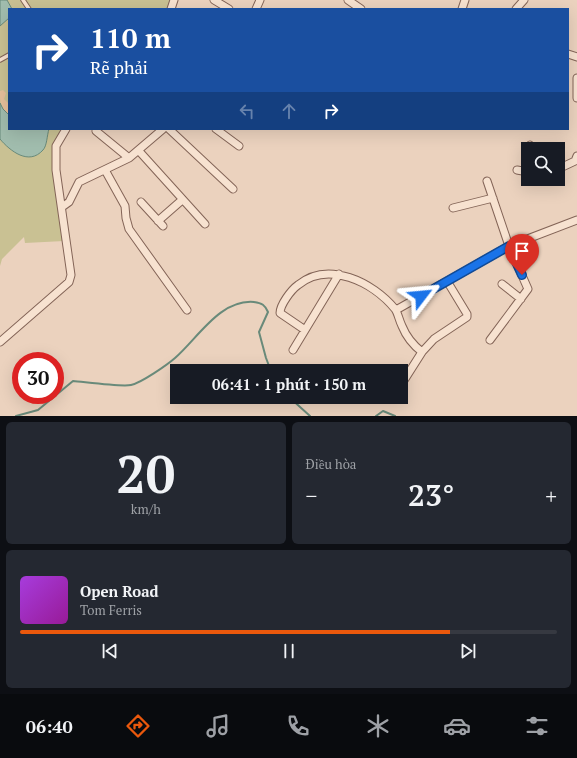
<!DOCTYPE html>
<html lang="vi">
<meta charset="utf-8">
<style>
body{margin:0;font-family:"PT Serif",serif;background:#242831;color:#f1f3f6;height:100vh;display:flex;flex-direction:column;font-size:15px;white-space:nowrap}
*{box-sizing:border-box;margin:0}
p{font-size:13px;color:#9ea1a6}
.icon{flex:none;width:22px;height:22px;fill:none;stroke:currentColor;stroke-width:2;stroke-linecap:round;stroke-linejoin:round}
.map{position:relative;height:416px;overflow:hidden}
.sheet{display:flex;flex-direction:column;gap:6px;padding:6px;background:#0d0f14;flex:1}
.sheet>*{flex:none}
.banner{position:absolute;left:8px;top:8px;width:561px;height:122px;border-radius:0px;box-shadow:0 4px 16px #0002;background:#1a4fa0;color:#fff;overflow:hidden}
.buttons{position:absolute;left:521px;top:142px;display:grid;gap:8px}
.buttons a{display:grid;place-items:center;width:44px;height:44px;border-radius:0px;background:#171b24;box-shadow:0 4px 16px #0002;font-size:20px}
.speed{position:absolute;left:12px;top:352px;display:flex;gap:8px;font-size:20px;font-weight:700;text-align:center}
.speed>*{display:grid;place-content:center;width:52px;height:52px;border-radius:50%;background:#171b24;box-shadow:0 4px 16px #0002;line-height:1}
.speed .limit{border:6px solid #d22;background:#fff;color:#111}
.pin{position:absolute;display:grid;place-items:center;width:34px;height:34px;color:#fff;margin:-41px -17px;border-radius:50% 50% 50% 0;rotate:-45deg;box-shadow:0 0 4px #0007}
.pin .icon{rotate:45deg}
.me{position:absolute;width:44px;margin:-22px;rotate:61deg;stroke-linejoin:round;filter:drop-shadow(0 0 3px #0008)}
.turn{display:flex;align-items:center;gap:14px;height:84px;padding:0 16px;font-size:18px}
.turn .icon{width:52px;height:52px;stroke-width:2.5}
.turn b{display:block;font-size:28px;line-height:34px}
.lanes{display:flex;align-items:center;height:38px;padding:0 16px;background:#0003;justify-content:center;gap:20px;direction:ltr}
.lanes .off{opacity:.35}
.big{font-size:30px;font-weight:800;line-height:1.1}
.sheet .tile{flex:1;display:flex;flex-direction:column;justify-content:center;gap:6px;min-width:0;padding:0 14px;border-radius:6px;background:#242831}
.sheet .dial{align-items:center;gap:0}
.dial b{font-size:52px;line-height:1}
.song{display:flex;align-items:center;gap:12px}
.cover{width:48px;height:48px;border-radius:6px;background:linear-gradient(135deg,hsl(280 70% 55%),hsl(300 70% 35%))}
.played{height:4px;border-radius:2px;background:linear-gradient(90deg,#ea580c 80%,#363941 80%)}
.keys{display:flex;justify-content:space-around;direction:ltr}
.heat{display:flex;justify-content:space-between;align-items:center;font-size:22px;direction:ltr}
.sheet .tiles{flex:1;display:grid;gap:6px;grid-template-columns:1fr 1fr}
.tile:last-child{grid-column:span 2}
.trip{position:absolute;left:170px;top:364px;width:238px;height:40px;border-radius:0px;background:#171b24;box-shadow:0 4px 16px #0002;font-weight:800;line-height:40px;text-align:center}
.dock{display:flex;height:64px;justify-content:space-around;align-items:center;background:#090b0e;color:#9ea1a6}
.dock .icon{width:28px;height:28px}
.dock .active{color:#ea580c}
.dock b{font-size:18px;color:#f1f3f6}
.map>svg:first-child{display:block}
.green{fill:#c9c193}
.sand{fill:#e7c09b}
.water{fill:#a1bdae;stroke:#698a7a}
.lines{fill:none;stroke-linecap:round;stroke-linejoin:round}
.stream{stroke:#698a7a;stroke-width:2}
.lane-casing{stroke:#836457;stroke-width:5.5}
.street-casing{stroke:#836457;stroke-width:9}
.lane{stroke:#f7e2d0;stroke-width:3.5}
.street{stroke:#f7e2d0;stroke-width:7}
.route-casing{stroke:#114b97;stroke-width:10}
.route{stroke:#1a73e8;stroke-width:7}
</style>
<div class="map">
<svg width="577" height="416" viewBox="0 0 577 416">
<rect width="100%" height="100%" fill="#ebd2be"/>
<path class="green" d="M 0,0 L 172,0 L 169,9 L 9,9 L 9,129 L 64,129 L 54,146 L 64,241 L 25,243 L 24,237 L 2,259 L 0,266 Z"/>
<path class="sand" d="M 3,90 L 6,93 L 4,99 L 8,103 L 9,115 C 0,107 0,102 0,91 Z"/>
<path class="water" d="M 0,0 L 7,0 L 12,9 L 9,9 L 9,18 L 0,26 Z
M 0,103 L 3,109 L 9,115 L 9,129 L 49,129 C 47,135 47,146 43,150 C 29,166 10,151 0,139 Z"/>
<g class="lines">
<path class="stream" d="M 289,397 L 310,416
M 16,416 L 38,410 L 73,381 C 85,382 121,387 131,385 C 141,383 167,365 175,358 C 198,338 220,299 254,302 C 262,303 265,305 268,312 L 259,332 L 266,358 L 271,371
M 376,416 L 383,411 L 395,416"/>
<g class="lane-casing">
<path id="lane" d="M 23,0 L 29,9
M 0,60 L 9,55"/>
</g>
<g class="street-casing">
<path id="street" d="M 214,0 L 229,9
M 348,0 L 361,9
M 171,9 L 174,0
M 256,9 L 260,0
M 462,9 L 465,0
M 516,9 L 524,0
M 568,54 L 577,57
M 577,78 L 577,98
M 169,129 L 233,189
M 216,129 L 239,146
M 96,131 L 129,158
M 530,145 L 531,149
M 139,151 L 205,224
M 558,169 L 575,161 L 577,156
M 105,170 L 125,206 L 126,218 L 129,229 L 187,310
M 517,170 L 528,172
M 487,181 L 509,246 L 528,289 L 490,340
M 141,202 L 163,226
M 62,207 L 69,202 L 79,182 L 129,158 L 163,129
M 453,208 L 493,198
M 158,221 L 182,200
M 502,284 L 521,299
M 396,310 L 509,246 L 577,220
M 305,330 L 280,313 C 280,305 291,290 298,285 C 328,260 373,282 395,309 C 398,313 399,320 402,326 C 406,336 413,345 422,352
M 0,342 L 69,282 L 71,275 L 56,170 L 56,146 L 66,129
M 293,350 L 339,274
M 401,385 L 422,352 L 434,339 L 467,317 L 467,314 L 447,281"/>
</g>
<use href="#lane" class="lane"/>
<use href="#street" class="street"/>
</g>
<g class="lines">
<g class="route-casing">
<path id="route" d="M 421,296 L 509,246 L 522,275"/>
</g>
<use href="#route" class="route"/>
</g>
</svg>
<div class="buttons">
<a><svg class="icon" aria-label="search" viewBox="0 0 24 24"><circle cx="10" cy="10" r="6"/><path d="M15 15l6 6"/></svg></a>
</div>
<div class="speed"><div class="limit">30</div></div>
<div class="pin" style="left:522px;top:275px;background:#d93025"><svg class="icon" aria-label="arrive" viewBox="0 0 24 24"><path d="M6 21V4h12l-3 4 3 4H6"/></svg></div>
<svg class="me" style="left:421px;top:296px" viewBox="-20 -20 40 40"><path d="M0-17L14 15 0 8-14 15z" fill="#1a73e8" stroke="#fff" stroke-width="4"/></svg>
<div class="trip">06:41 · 1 phút · 150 m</div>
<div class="banner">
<div class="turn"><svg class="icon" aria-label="right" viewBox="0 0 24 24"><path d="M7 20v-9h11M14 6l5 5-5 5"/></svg><div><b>110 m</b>Rẽ phải</div></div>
<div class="lanes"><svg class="icon off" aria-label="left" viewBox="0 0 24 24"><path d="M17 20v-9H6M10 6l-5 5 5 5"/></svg><svg class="icon off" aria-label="ahead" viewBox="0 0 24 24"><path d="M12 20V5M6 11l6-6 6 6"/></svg><svg class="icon" aria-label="right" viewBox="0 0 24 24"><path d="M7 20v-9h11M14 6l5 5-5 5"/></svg></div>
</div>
</div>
<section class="sheet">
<div class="tiles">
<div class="tile dial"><b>20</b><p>km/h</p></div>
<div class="tile"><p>Điều hòa</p>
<div class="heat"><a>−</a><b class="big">23°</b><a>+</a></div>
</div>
<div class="tile">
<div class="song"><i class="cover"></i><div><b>Open Road</b><p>Tom Ferris</p></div></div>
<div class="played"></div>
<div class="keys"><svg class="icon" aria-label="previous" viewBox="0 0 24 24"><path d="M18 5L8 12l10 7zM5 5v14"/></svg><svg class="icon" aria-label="pause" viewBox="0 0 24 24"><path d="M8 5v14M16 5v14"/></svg><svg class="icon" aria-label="next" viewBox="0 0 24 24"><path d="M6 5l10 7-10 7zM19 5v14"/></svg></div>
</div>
</div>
</section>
<nav class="dock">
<b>06:40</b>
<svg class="icon active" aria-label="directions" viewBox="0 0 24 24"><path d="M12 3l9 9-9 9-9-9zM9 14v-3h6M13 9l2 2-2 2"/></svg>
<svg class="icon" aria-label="music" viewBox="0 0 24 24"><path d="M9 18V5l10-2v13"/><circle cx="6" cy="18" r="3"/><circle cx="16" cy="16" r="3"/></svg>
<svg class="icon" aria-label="phone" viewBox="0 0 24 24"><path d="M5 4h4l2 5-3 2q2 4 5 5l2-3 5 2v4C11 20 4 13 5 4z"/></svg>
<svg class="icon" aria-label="climate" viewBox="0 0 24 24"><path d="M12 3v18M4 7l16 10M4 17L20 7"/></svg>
<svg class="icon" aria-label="car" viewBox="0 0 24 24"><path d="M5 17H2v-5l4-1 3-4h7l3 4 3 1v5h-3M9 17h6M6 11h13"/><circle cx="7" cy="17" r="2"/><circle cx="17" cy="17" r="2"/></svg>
<svg class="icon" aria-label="filters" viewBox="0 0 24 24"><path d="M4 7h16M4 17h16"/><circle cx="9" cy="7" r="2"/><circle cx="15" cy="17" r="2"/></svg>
</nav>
